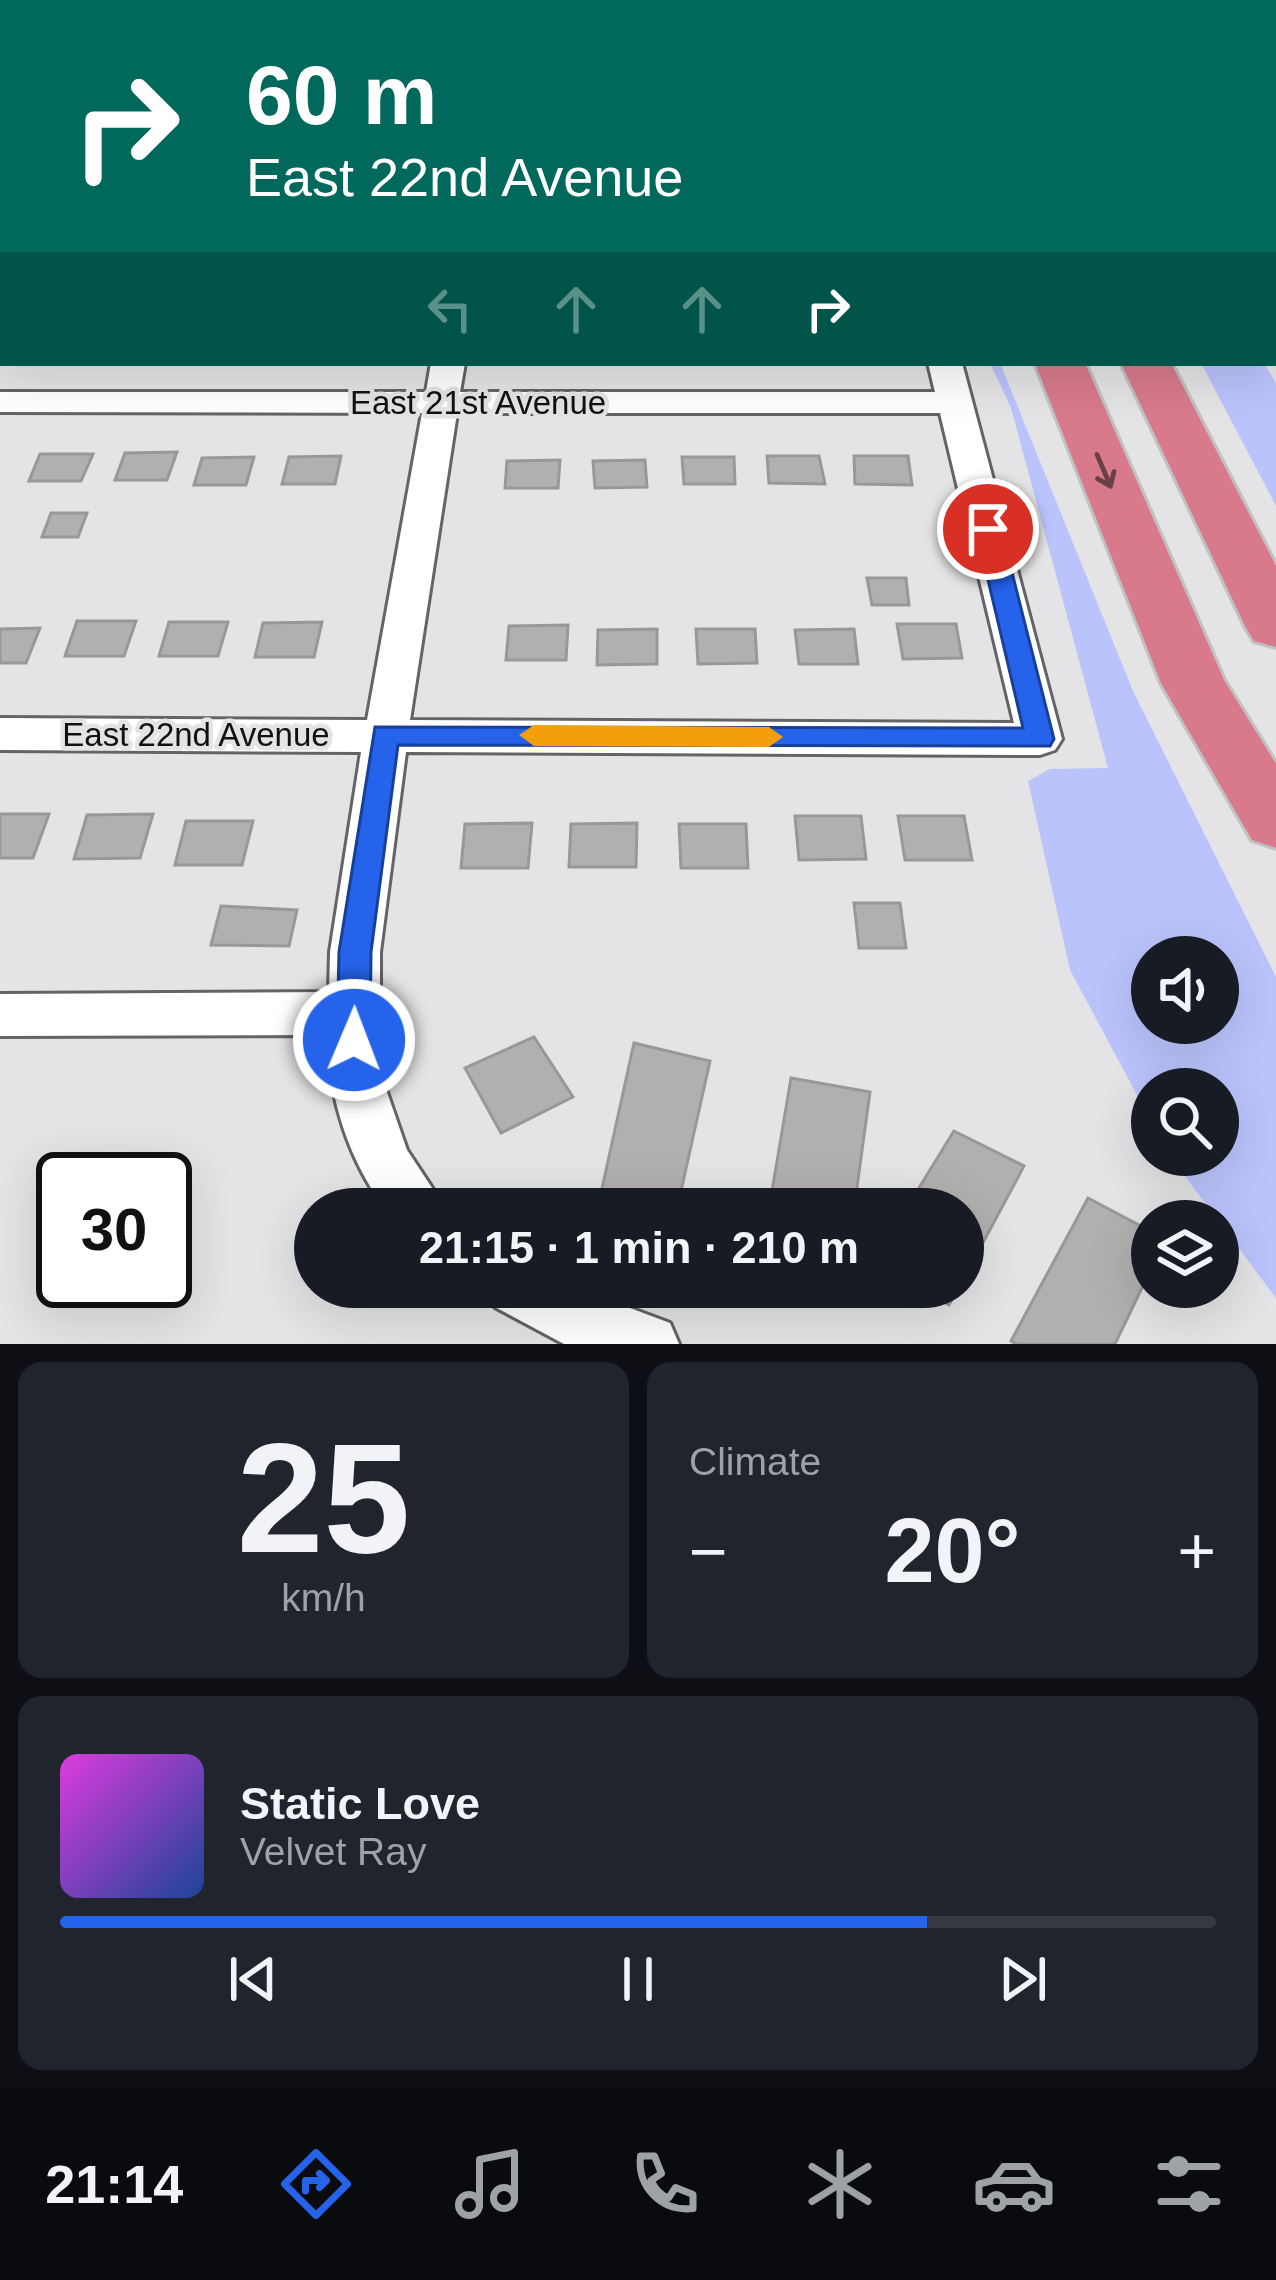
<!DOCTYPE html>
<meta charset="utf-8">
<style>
body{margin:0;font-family:Arial,sans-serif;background:#20242c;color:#f1f3f6;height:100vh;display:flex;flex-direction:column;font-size:45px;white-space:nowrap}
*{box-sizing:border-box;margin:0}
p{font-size:39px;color:#9ea1a6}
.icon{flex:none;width:66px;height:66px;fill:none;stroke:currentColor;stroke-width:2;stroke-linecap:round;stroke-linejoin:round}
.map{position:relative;height:1344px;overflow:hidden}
.details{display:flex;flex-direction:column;gap:18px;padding:18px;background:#0d0f14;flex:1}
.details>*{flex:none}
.top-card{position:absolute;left:0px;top:0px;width:1278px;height:366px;box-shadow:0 12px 48px #0002;background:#00695c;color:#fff;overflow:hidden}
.fabs{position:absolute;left:1131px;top:936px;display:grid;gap:24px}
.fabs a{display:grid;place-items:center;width:108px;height:108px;border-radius:50%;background:#171b24;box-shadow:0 12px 48px #0002;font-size:60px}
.speed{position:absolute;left:36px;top:1152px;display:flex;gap:24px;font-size:60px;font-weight:700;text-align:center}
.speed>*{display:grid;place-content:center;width:156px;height:156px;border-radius:50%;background:#171b24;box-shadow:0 12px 48px #0002;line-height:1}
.speed .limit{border:6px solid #111;border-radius:18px;background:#fff;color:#111}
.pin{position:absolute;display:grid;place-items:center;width:102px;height:102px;color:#fff;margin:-51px;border:6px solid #fff;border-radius:50%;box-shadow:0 3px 12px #0007}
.me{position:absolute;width:132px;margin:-66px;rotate:1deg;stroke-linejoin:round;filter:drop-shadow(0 0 9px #0008)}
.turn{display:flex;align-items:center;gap:42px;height:252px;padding:0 48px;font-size:54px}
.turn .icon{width:156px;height:156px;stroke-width:2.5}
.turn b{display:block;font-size:84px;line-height:102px}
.lanes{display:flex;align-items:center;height:114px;padding:0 48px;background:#0003;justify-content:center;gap:60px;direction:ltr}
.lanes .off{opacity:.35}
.big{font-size:90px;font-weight:700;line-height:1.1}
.details .widget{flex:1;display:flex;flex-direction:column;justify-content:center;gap:18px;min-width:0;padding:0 42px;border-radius:24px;background:#20242c}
.details .dial{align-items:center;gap:0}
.dial b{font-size:156px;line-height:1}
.song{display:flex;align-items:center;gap:36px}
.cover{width:144px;height:144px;border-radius:18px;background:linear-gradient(135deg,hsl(300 70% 55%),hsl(220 70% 35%))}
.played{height:12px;border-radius:6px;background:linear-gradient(90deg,#2563eb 75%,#363941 75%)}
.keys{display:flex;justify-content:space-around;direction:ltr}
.heat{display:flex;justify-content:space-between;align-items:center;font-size:66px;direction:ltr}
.details .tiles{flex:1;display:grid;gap:18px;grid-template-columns:1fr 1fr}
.widget:last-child{grid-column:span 2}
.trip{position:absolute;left:294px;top:1188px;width:690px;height:120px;border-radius:60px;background:#171b24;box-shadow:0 12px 48px #0002;font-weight:700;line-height:120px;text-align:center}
.tab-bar{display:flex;height:192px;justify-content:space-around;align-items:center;background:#090b0e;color:#9ea1a6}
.tab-bar .icon{width:84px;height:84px}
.tab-bar .current{color:#2563eb}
.tab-bar b{font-size:54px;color:#f1f3f6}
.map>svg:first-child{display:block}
.green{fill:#bac3fc;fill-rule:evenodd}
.building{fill:#b2b0af;stroke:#9a9897;stroke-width:3}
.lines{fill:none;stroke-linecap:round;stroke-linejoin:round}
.minor-casing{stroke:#646466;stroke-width:6}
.highway-casing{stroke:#c1c1c1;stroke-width:6}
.minor{fill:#fff;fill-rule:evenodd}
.highway{fill:#d87a8c;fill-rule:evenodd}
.oneway{stroke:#6a4048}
.route{fill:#2563eb;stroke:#184099;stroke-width:3}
.slow{fill:#f59e0b}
.labels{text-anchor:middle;stroke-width:9;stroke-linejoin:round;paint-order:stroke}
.street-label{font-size:33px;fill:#101111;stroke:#e4e4e7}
</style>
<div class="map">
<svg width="1276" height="1344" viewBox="0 0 1276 1344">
<rect width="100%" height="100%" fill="#e4e4e7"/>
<path class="green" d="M 990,363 L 1000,363 L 1133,691 L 1276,977 L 1276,1298 L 1169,1155 L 1218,1155 L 1218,1089 L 1152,1089 L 1152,1123 L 1070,970 L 1028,781 L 1050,769 L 1108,768 L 1011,408 ZM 1152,957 L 1218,957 L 1218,1023 L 1152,1023 Z
M 1201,363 L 1264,363 L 1276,383 L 1276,506 Z"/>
<path class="building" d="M 177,452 L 167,480 L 115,480 L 125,453 Z
M 40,454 L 93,454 L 81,481 L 29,481 Z
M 341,456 L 335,484 L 282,484 L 289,457 Z
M 767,456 L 819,456 L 825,484 L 769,483 Z
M 854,456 L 908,456 L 912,485 L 855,484 Z
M 254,457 L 246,485 L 194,485 L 202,458 Z
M 682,457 L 734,457 L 735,484 L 684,484 Z
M 560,460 L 558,488 L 505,488 L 507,461 Z
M 645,460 L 647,487 L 595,488 L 593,461 Z
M 51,513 L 87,513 L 78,537 L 42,537 Z
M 867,578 L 906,578 L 909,605 L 872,605 Z
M 77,621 L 136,621 L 124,656 L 65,656 Z
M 169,622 L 228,622 L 218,656 L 159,656 Z
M 322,622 L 314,657 L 255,657 L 263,623 Z
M 897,624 L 956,624 L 962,658 L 903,659 Z
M 568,625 L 566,660 L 506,660 L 509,626 Z
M 40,628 L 26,663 L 0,663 L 0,629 Z
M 657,629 L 657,664 L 597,665 L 598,630 Z
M 696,629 L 755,629 L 757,663 L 698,664 Z
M 854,629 L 858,664 L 799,664 L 795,630 Z
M 0,814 L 49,814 L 33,858 L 0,858 Z
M 153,814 L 140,858 L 74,859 L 87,815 Z
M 795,816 L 861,816 L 866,859 L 799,860 Z
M 898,816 L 964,816 L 972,860 L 905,860 Z
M 186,821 L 253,821 L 242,865 L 175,865 Z
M 532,823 L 528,868 L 461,868 L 465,824 Z
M 637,823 L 636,867 L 569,867 L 571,824 Z
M 679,824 L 746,824 L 748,868 L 681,868 Z
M 854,903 L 900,903 L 906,948 L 859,948 Z
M 221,906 L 297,910 L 289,946 L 211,945 Z
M 534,1037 L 573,1097 L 501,1133 L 465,1068 Z
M 634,1043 L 710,1061 L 677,1209 L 601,1193 Z
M 791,1078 L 870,1092 L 854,1209 L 769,1209 Z
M 954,1131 L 1024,1166 L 963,1280 L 963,1209 L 906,1209 Z
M 1088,1198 L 1152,1232 L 1152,1267 L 1115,1344 L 1016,1344 L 1011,1341 Z
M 919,1287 L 959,1287 L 949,1305 Z"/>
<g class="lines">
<g class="minor-casing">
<path id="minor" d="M 760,0 L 784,0 L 785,3 L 761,3 Z
M 3,14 L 3,33 L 0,34 L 0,15 Z
M 0,89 L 3,89 L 3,105 L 0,105 Z
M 0,172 L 3,172 L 3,190 L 0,190 Z
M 0,271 L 3,271 L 3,291 L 0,291 Z
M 431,363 L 465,363 L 460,392 L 935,392 L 928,363 L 962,363 L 1062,739 L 1055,750 L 1040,755 L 406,752 L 380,952 L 380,1072 L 407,1150 L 446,1209 L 385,1209 C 349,1160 327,1095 329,1035 L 0,1036 L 0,994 L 329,992 L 330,952 L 361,752 L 0,750 L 0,718 L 367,720 L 422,413 L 0,412 L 0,392 L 426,392 ZM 457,413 L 940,413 L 1014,723 L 410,720 Z
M 487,1287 L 574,1287 L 670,1323 L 679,1344 L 564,1344 L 495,1307 Z"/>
</g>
<g class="highway-casing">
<path id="highway" d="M 827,0 L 863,0 L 864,3 L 828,3 Z
M 890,0 L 926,0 L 927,3 L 891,3 Z
M 947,0 L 983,0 L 984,3 L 948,3 Z
M 1004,0 L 1040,0 L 1041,3 L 1005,3 Z
M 1035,363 L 1085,363 L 1224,680 L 1276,764 L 1276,848 L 1252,840 L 1161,683 Z
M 1121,363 L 1171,363 L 1276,566 L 1276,647 L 1254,641 L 1245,626 Z"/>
</g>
<use href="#minor" class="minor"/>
<use href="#highway" class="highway"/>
</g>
<defs><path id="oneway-shaft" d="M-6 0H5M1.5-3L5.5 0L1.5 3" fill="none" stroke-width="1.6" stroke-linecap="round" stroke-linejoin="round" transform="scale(3)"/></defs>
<use class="oneway" href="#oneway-shaft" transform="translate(1104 471) rotate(67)"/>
<path class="route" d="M 988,521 L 1001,529 L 1054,739 L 1050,746 L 398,745 L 371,952 L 370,1040 L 366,1050 L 354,1054 L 342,1050 L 337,1040 L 339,952 L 375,727 L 1023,728 L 976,529 Z"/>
<path class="slow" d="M 534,725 L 769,727 L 783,737 L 769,747 L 534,746 L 519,735 Z"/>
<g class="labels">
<g class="street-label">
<text x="478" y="414">East 21st Avenue</text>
<text x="196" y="746">East 22nd Avenue</text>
</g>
</g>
</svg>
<div class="fabs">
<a><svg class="icon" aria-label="sound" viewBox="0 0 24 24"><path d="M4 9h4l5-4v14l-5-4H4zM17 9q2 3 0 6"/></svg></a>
<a><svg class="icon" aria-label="search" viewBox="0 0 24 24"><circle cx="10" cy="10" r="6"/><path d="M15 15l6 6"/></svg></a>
<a><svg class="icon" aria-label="layers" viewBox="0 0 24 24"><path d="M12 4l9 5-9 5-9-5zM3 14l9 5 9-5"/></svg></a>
</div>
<div class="speed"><div class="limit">30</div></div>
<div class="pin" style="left:988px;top:529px;background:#d93025"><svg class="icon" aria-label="arrive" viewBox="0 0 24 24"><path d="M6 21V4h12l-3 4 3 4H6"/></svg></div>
<svg class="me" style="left:354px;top:1040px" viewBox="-20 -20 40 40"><circle r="17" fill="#2563eb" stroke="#fff" stroke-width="3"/><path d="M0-11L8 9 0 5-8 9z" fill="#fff"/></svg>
<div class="trip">21:15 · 1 min · 210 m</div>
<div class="top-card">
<div class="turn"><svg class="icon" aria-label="right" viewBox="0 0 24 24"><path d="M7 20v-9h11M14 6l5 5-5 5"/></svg><div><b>60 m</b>East 22nd Avenue</div></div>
<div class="lanes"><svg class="icon off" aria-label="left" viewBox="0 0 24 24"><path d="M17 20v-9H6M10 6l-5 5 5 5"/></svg><svg class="icon off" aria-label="ahead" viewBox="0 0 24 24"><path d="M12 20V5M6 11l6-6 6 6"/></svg><svg class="icon off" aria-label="ahead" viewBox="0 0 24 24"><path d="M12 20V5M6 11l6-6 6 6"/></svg><svg class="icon" aria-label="right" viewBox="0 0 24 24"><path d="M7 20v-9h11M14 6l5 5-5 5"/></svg></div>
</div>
</div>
<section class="details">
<div class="tiles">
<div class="widget dial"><b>25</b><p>km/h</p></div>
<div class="widget"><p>Climate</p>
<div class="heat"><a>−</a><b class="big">20°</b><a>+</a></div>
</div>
<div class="widget">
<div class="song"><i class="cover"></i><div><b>Static Love</b><p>Velvet Ray</p></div></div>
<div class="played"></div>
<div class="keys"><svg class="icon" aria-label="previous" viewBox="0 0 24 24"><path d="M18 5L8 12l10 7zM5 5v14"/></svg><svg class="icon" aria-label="pause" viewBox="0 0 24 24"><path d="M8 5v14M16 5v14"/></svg><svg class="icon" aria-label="next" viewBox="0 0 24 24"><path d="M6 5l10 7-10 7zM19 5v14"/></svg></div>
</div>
</div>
</section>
<nav class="tab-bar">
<b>21:14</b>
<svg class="icon current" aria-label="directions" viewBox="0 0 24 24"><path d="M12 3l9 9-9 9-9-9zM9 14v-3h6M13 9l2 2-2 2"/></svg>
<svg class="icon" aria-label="music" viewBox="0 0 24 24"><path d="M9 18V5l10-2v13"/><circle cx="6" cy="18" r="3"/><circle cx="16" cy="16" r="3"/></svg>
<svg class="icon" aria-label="phone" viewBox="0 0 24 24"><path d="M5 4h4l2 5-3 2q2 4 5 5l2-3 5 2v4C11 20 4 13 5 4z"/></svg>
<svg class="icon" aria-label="climate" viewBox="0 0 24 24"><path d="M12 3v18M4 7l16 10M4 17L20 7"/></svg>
<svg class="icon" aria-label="car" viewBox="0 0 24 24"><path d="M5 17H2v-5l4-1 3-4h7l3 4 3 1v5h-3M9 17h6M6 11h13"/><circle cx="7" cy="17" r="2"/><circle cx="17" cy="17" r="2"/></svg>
<svg class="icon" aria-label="filters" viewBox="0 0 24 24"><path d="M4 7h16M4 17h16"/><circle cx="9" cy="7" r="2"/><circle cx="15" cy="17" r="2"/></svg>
</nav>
